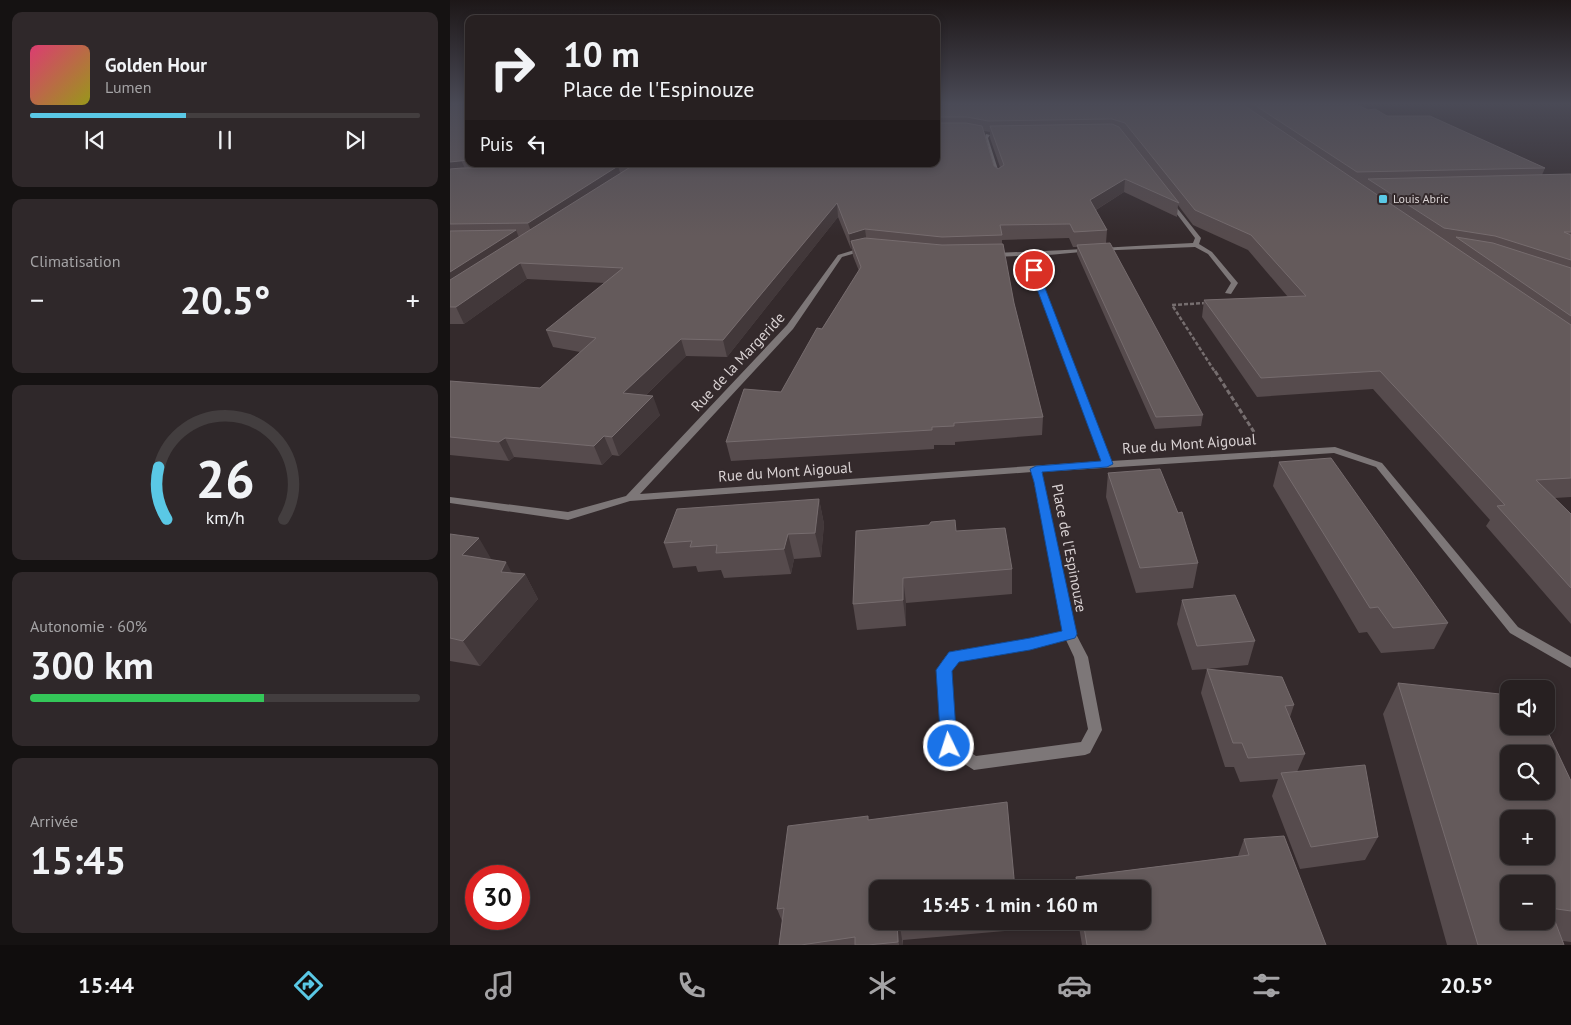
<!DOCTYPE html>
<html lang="fr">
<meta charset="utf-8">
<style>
body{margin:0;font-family:"PT Sans",sans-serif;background:#2f282a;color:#f1f3f6;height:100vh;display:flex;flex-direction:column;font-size:19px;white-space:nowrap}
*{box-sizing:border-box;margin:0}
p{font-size:16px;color:#a4a3a5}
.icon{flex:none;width:28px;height:28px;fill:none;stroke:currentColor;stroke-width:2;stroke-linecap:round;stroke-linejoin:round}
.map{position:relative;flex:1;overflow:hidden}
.panel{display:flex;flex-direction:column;gap:12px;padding:12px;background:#151212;width:450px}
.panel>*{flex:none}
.banner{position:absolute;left:15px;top:15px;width:475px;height:152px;border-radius:10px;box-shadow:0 2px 8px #0003,0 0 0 1px #433e3f;background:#272021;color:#f1f3f6;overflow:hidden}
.tools{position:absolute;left:1050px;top:680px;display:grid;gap:10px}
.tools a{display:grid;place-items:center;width:55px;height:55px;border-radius:10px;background:#272021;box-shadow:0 2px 8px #0003,0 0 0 1px #433e3f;font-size:25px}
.speed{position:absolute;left:15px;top:865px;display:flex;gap:10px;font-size:25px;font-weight:700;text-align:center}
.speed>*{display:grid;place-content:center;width:65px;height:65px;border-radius:50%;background:#272021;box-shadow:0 2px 8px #0003,0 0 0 1px #433e3f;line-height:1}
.speed .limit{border:8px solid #d22;background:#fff;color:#111}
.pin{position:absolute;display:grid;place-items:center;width:42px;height:42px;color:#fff;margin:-21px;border:2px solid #fff;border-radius:50%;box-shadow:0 1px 5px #0007}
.me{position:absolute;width:55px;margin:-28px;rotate:356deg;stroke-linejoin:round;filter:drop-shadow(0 0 4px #0008)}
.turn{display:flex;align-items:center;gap:18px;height:105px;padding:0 15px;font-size:22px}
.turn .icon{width:65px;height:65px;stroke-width:2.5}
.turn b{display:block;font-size:35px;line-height:42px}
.then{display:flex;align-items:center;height:48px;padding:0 15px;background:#0003;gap:10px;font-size:19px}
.big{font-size:38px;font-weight:800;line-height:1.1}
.panel .card{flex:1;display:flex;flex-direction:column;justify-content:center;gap:8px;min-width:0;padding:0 18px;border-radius:10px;background:#2f282a}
.panel .dial{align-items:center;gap:0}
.dial svg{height:130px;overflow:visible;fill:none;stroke:#433e3f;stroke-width:7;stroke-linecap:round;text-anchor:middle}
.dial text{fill:#f1f3f6;stroke:none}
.song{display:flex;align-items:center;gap:15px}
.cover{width:60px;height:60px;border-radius:8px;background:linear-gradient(135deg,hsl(340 70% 55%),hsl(60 70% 35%))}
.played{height:5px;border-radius:2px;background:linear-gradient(90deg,#5ac8e5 40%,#433e3f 40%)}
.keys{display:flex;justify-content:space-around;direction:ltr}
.heat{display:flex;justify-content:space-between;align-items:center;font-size:28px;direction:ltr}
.charge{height:8px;border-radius:4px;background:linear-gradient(90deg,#34c759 60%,#433e3f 0)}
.trip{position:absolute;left:419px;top:880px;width:282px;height:50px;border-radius:10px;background:#272021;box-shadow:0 2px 8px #0003,0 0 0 1px #433e3f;font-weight:800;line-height:50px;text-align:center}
.tabs{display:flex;height:80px;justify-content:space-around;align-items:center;background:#100d0d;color:#a4a3a5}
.tabs .icon{width:35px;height:35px}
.tabs .active{color:#5ac8e5}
.tabs b{font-size:22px;color:#f1f3f6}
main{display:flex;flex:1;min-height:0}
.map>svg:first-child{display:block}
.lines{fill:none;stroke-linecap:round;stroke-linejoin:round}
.path-far1{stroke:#766e6f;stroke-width:2.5;stroke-dasharray:4 2;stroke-linecap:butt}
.path{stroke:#766e6f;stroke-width:3;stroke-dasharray:5 2.5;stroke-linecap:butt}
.minor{fill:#7d7778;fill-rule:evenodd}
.wall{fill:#564b4d;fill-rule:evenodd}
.shaded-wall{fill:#42383a}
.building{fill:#645a5b;stroke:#766c6e;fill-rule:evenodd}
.route{fill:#1a73e8;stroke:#114b97}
.poi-dot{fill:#5ac8e5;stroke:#342a2c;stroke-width:2}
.labels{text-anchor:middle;stroke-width:4;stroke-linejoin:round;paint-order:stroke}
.far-poi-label{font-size:12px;fill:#d9d2d3;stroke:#342a2c;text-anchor:start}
.street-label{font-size:15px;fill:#d9d2d3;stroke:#342a2c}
</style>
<main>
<section class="panel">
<div class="card">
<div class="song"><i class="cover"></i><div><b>Golden Hour</b><p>Lumen</p></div></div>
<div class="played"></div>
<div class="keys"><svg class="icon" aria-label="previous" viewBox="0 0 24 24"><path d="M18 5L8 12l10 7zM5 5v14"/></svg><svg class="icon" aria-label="pause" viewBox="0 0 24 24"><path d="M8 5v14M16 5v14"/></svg><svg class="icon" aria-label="next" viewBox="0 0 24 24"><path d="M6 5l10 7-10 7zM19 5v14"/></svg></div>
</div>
<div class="card"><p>Climatisation</p>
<div class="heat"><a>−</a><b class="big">20.5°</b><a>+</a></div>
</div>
<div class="card dial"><svg viewBox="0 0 100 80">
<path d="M14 69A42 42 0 1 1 86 69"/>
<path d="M14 69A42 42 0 0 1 9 37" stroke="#5ac8e5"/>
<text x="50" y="56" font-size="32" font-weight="700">26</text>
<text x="50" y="72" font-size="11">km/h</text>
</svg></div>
<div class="card"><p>Autonomie · 60%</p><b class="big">300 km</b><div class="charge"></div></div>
<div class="card"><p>Arrivée</p><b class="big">15:45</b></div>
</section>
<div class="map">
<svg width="1121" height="945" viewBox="0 0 1121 945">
<rect width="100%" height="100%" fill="#342a2c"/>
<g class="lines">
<path class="path-far1" d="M 756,303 L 722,305 L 765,372"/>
<path class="path" d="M 765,371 L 804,432"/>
<path class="minor" d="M 536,134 L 540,135 L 538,138 L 551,179 L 546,178 L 534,138 Z
M 720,199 L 751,238 L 749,244 L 762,252 L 788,283 L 781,294 L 775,293 L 781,283 L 758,254 L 745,247 L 642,251 L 599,255 L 587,270 L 661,461 L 885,447 L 932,463 L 1068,627 L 1121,657 L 1121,668 L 1060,633 L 926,467 L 884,453 L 592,472 L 626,634 L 638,657 L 652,730 L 640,753 L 635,755 L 524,770 L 494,751 L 492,746 L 487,670 C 491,663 496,653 504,651 L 580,639 L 613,631 L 582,472 L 180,501 L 118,520 L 0,503 L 0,497 L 118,512 L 176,496 L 337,325 L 388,255 L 414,247 L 416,248 L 416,250 L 392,257 L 343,329 L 190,494 L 651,461 L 581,270 L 592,255 L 543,257 L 540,255 L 543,253 C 610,251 677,246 743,243 L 745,238 L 717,201 ZM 616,640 L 624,657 L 638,729 L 631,742 L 526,756 L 506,743 L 501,671 L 508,661 L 580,649 Z"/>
</g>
<path class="wall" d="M 0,104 L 19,104 L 19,164 L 486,164 L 486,104 L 906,104 L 918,110 L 1095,168 L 1092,175 L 1121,174 L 1121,497 L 1105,498 L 1121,514 L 1121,624 L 1036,526 L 1040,520 L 923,389 L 807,397 L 752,317 L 754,300 L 838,297 L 798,250 L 743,225 L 728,205 L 727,217 L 674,192 L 646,210 L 657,230 L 656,243 L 753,415 L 751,426 L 705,429 L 627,254 L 627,247 L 623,247 L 619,238 L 552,240 L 552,244 L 564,303 L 593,417 L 592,435 L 505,442 L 505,445 L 484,445 L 484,449 L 281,461 L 276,442 L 331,392 L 409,271 L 403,256 L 402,249 L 401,249 L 388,217 L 277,357 L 236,356 L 196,395 L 210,415 L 169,456 L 162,455 L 152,465 L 64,457 L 59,461 L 0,455 L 0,381 L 90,388 L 130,352 L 103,347 L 96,330 L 155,283 L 77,279 L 14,324 L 0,324 ZM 534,131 L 540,132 L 540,138 L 550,167 L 548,169 L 544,166 Z
M 829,462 L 998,623 L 984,649 L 931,653 L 917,632 L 909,633 L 823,486 Z
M 658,473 L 748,563 L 743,588 L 686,593 L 656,497 Z
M 369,499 L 374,524 L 371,557 L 344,559 L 341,574 L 274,578 L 271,570 L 248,572 L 246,566 L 223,568 L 214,543 Z
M 506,531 L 562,569 L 562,594 L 456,603 L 456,626 L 407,630 L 403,604 Z
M 0,534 L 62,573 L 75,574 L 88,599 L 30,666 L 0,661 Z
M 732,600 L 805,641 L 798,665 L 757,669 L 844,705 L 840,717 L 855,754 L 847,772 L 928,837 L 915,860 L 850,869 L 822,796 L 828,779 L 790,782 L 784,767 L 775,767 L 751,693 L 757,669 L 742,670 L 727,624 Z
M 948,683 L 1121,781 L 1121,942 L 1113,941 L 1114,945 L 997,945 L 933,714 Z
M 418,816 L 428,889 L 428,921 L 566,921 L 566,930 L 453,940 L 453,945 L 329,945 L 332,921 L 327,909 Z
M 794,839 L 876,945 L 632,945 L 628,921 L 692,921 L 692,889 L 625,889 L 626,877 L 788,856 Z"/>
<path class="shaded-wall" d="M 11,160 L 17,173 L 0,176 L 0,162 Z
M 180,164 L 193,164 L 194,165 L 182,172 Z
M 168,166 L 172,179 L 83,237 L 78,223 Z
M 675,179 L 674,192 L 639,214 L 640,200 Z
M 387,203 L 388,217 L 277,357 L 273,340 Z
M 415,229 L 417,244 L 401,241 L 402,249 L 401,249 L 399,234 Z
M 66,230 L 72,245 L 0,293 L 0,272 Z
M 70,263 L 77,279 L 14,324 L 6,307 Z
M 231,339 L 236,356 L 179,411 L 173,393 Z
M 203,396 L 210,415 L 169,456 L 162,437 Z
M 154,436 L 162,455 L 152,465 L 144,446 Z
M 55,438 L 64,457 L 59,461 L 49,442 Z
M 369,499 L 374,524 L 371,557 L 365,533 Z
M 338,534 L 344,559 L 341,574 L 334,549 Z
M 29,538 L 43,562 L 12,555 Z
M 56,562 L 67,582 L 75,574 L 88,599 L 30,666 L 13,641 Z
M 453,578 L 456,603 L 456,626 L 453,600 Z
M 447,921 L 449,921 L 453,945 L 449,945 Z"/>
<path class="building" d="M 0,104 L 19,104 L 19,160 L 0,162 Z
M 486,104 L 792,104 L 1121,325 L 1121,478 L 1086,480 L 1121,514 L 1121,588 L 1047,506 L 1055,505 L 930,371 L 811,378 L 754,300 L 856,296 L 801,235 L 745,210 L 675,123 L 662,119 L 538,121 L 517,117 L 486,117 Z
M 803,104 L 906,104 L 918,110 L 925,109 L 937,116 L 980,116 L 1095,168 L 907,172 Z
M 486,123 L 516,123 L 532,126 L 544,166 L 548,169 L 554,165 L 540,126 L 662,124 L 669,127 L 729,203 L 675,179 L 640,200 L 657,230 L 624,232 L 620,224 L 550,225 L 552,235 L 492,237 L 415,229 L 399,234 L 387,203 L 273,340 L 231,339 L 173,393 L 203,396 L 162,437 L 154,436 L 144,446 L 55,438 L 49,442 L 0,437 L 0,381 L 90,388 L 146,338 L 96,330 L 173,268 L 70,263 L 6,307 L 0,307 L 0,280 L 182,166 L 327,165 L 338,164 L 486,164 Z
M 168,166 L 78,223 L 0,224 L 0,169 L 12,168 Z
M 1121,174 L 1121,232 L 1114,232 L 1121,235 L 1121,260 L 1045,236 L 994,228 L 918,179 Z
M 66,230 L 0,272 L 0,231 Z
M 1006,237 L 1043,243 L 1121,268 L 1121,316 Z
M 415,238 L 492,245 L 553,244 L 564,303 L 593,417 L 504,423 L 504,426 L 482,427 L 482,430 L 276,442 L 294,389 L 331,392 L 367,328 L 372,329 L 411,267 L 401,241 Z
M 660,243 L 753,415 L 706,417 L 627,245 Z
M 881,458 L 998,623 L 943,628 L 928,607 L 920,608 L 829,462 Z
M 710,469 L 728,513 L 732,512 L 748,563 L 690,568 L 658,473 Z
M 369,499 L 365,533 L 338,534 L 334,549 L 266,553 L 267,545 L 240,547 L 242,541 L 214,543 L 227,509 Z
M 505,520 L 506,531 L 555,528 L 562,569 L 453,578 L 453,600 L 403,604 L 406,531 L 479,525 L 481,522 Z
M 0,534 L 29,538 L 12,555 L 56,562 L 51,572 L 75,574 L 13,641 L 0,638 Z
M 785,595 L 805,641 L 747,646 L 732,600 Z
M 757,669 L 832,677 L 844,705 L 835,706 L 855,754 L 798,758 L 792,743 L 783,743 Z
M 948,683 L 1059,695 L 1059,726 L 1095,726 L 1121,781 L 1121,911 L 1100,908 L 1114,945 L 1028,945 ZM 1059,754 L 1096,754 L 1096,791 L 1059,791 ZM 1059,819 L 1096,819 L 1096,856 L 1059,856 ZM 1059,884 L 1096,884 L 1096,921 L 1059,921 Z
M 915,765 L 928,837 L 861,847 L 831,773 Z
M 557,802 L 565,889 L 428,889 L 428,921 L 447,921 L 448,942 L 418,945 L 405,945 L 405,937 L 351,945 L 329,945 L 334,908 L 327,909 L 338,826 L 418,816 L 418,820 Z
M 834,836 L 876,945 L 637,945 L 633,921 L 692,921 L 692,889 L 628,889 L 626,877 L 799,855 L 794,839 Z"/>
<linearGradient id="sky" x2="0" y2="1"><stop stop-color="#1d1718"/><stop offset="0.44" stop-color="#4a4a56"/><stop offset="1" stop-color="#4a4a56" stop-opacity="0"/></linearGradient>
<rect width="1121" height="236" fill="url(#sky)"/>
<path class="route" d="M 582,268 L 588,270 L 663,464 L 657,467 L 592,472 L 627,634 L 625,638 L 580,650 L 509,662 L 502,671 L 507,746 L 505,751 L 499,753 L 493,751 L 491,746 L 486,670 L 499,652 L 580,638 L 612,631 L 584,482 L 580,469 L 586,466 L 651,461 L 580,270 Z"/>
<rect class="poi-dot" x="928" y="194" width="10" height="10" rx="2.5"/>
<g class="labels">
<g class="far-poi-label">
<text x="943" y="203">Louis Abric</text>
</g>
<g class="street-label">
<text transform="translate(288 362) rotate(-47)" y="5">Rue de la Margeride</text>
<text transform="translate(739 444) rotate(-4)" y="5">Rue du Mont Aigoual</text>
<text transform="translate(335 472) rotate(-4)" y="5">Rue du Mont Aigoual</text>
<text transform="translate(619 548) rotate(79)" y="5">Place de l'Espinouze</text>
</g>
</g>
</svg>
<div class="tools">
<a><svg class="icon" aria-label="sound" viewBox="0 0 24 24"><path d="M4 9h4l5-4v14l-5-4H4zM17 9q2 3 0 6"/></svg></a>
<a><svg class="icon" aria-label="search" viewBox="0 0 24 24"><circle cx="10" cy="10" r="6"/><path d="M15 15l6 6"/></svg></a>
<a>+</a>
<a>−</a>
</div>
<div class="speed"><div class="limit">30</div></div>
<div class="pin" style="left:584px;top:270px;background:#d93025"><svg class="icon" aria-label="arrive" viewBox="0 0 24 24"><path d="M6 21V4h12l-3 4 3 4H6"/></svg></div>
<svg class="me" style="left:499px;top:746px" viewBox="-20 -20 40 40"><circle r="17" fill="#1a73e8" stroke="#fff" stroke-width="3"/><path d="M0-11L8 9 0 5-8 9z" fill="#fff"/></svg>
<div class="trip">15:45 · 1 min · 160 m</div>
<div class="banner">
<div class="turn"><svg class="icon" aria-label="right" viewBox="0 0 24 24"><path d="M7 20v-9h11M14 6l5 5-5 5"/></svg><div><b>10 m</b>Place de l'Espinouze</div></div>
<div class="then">Puis<svg class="icon" aria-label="left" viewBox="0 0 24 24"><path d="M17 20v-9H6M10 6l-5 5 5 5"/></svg></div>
</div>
</div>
</main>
<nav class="tabs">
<b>15:44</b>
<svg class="icon active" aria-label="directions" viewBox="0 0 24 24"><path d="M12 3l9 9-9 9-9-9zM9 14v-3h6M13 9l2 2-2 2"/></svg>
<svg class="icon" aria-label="music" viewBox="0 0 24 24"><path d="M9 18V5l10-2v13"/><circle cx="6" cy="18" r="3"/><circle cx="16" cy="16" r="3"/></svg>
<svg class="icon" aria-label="phone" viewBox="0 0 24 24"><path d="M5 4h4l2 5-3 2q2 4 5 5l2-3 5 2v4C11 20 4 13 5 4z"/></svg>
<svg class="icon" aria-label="climate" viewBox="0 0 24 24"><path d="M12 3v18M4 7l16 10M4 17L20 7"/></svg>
<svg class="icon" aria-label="car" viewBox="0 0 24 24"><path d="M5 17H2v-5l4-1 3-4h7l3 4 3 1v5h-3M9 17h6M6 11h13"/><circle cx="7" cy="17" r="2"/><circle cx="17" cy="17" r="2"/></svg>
<svg class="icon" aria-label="filters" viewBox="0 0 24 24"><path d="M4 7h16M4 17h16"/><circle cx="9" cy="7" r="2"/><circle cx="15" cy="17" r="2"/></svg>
<b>20.5°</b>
</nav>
